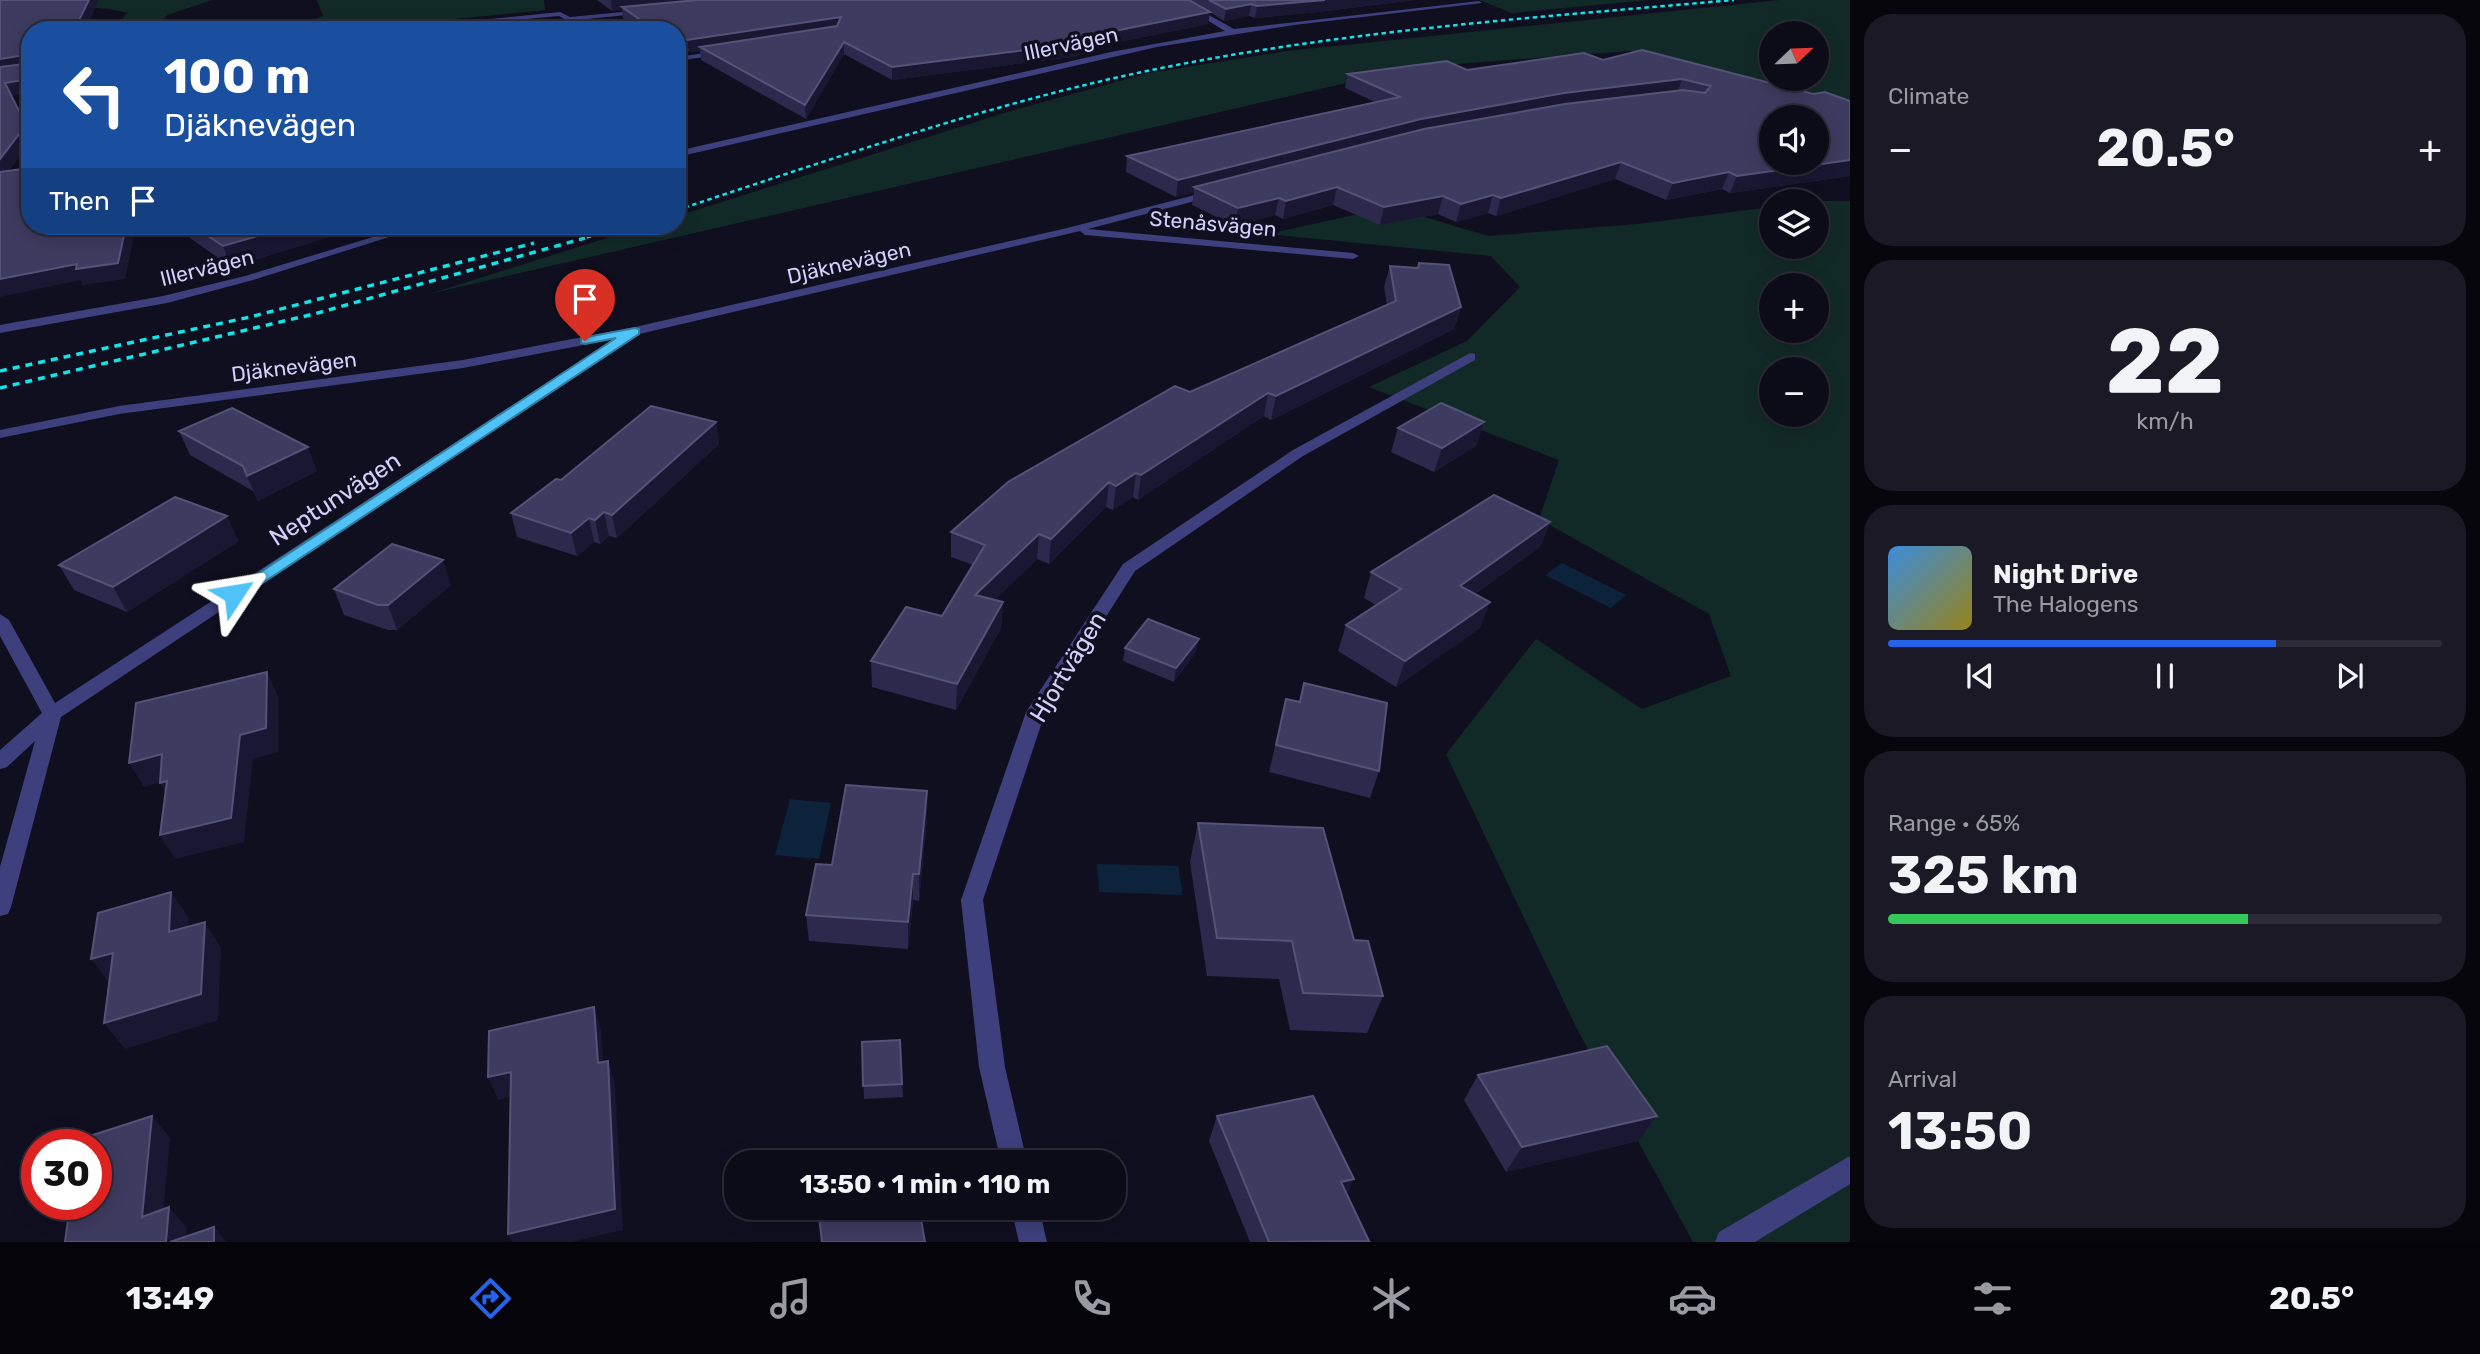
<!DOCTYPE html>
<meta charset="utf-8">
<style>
body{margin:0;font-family:Rubik,sans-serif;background:#1a1925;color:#f1f3f6;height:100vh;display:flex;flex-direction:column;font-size:26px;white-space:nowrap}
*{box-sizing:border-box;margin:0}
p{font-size:23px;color:#9a9ba2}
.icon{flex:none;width:38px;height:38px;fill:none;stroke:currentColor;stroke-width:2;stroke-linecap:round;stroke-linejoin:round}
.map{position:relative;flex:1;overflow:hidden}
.sheet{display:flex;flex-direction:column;gap:14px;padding:14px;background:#07060d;width:630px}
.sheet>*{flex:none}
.guide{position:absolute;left:21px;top:21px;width:665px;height:214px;border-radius:28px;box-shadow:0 4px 18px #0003,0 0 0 2px #2c2b37;background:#1a4fa0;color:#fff;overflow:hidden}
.needle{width:46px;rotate:67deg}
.buttons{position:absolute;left:1759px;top:21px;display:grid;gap:14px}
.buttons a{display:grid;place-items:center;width:70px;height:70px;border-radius:50%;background:#0c0b18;box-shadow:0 4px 18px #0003,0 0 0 2px #2c2b37;font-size:35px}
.speed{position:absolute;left:21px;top:1129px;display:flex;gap:14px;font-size:35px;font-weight:700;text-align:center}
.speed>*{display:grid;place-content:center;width:91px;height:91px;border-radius:50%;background:#0c0b18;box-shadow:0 4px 18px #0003,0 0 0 2px #2c2b37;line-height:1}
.speed .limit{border:10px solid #d22;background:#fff;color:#111}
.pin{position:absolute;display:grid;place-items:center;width:60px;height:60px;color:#fff;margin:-72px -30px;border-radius:50% 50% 50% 0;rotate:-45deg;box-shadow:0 0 7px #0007}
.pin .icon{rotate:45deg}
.me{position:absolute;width:77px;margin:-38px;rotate:57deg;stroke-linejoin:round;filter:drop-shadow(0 0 5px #0008)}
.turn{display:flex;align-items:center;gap:24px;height:147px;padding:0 28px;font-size:32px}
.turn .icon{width:91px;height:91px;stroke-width:2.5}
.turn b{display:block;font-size:49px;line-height:60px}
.then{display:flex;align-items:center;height:66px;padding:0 28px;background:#0003;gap:14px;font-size:26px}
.big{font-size:52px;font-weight:700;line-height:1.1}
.sheet .widget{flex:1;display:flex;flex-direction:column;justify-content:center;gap:10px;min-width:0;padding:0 24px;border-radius:28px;background:#1a1925}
.sheet .dial{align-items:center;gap:0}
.dial b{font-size:91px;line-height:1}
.song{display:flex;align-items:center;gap:21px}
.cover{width:84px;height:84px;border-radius:10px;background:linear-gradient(135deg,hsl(210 70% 55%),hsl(50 70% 35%))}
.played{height:7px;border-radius:4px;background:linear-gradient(90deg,#2563eb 70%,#2c2b37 70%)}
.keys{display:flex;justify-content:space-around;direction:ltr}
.heat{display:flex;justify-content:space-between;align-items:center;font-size:38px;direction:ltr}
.charge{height:10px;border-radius:5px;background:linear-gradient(90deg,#34c759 65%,#2c2b37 0)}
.trip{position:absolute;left:724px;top:1150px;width:402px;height:70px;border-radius:28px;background:#0c0b18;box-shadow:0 4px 18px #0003,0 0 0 2px #2c2b37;font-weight:700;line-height:70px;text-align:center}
.menu{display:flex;height:112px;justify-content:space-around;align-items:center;background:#05040a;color:#9a9ba2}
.menu .icon{width:49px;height:49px}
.menu .current{color:#2563eb}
.menu b{font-size:32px;color:#f1f3f6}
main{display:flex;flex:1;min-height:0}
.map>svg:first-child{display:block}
.green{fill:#122a27;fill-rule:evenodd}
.water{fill:#0d223b}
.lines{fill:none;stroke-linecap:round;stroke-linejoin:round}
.minor{fill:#3d407c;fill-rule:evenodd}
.rail-far1{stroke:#11e5e7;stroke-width:2.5;stroke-dasharray:4.5 3.5;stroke-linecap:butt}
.rail{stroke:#11e5e7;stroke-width:3.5;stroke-dasharray:7 6;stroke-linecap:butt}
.wall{fill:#2c294d}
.shaded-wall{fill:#1a1733}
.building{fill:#3e3b60;stroke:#555278;stroke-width:2;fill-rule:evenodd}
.route{fill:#4fc3f7;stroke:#337fa1;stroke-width:2}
.labels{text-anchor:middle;stroke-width:7;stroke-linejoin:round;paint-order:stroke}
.far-street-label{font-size:21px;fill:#d2d1fc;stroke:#100f20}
.street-label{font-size:24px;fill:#d2d1fc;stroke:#100f20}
</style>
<main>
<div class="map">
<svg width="1850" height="1242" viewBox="0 0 1850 1242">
<rect width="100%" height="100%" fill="#100f20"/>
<path class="green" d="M 75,0 L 212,0 L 167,15 L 156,30 L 114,30 L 127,13 L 110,9 L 68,6 Z
M 317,0 L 544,0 L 545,10 L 344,30 L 282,30 L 323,16 Z
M 1479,0 L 1649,0 L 1512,13 Z
M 1781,0 L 1850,0 L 1850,111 L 1737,85 L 1630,51 L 1416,67 L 429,294 L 645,226 L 677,226 L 677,216 L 1014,110 L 1149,73 L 1287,51 ZM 1771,33 L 1816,33 L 1816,79 L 1771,79 Z
M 1817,201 L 1850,201 L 1850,1242 L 1693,1242 L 1576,1027 L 1446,754 L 1536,639 L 1642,709 L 1731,676 L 1709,614 L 1539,519 L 1559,460 L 1369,387 L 1467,341 L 1520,287 L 1491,256 L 1268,234 L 1391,207 L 1488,236 L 1638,224 L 1771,207 L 1771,247 L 1816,247 ZM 1771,285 L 1816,285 L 1816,331 L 1771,331 ZM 1771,369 L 1816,369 L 1816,415 L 1771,415 Z"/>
<path class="water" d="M 1562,563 L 1626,595 L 1611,608 L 1545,575 Z
M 790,799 L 831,803 L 819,859 L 775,855 Z
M 1097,864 L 1178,866 L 1183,895 L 1099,892 Z"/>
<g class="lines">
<path class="minor" d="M 1174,0 L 1182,0 L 1234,29 L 1479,1 L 1482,3 L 1294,25 L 1157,47 L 677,157 L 677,151 L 1111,52 L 1225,31 Z
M 644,10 L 646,13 L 577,20 L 592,30 L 583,30 L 559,16 L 412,30 L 383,30 L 560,12 L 570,17 Z
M 726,50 L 723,54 L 677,61 L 677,57 Z
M 1214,190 L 1218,191 L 1218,195 L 1088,229 L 1353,253 L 1359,256 L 1353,259 L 1085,235 L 1080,231 L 635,335 L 61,717 L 11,907 L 8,914 L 0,916 L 0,867 L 35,741 L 7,767 L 0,769 L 0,750 L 42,713 L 0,636 L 0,614 L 9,620 L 55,703 L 615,339 L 463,368 L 119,414 L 0,438 L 0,430 L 119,406 L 463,360 L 635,327 L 1067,228 Z
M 409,226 L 424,226 L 253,280 L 167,303 L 0,333 L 0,325 L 163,296 L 245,276 Z
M 1470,353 L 1475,354 L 1475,360 L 1303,456 L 1135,571 L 1045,713 L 983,900 L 1005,1067 L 1027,1162 L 1001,1162 L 979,1067 L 961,900 L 1026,712 L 1123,564 L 1293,450 Z
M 1850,1156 L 1850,1184 L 1755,1242 L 1715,1242 L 1719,1232 Z
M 1011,1208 L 1039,1208 L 1047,1242 L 1019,1242 Z"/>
<path class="rail-far1" d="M 677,210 C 823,162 969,111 1119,77 C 1321,32 1529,18 1734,0
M 579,240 L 625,226"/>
<path class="rail" d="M 0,371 L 250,317 L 534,243
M 0,388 L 314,314 L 585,238"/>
</g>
<path class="wall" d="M 597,0 L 1415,0 L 1318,12 L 1255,18 L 1249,16 L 1224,21 L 1210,12 L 1208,24 L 1079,50 L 1079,56 L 892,80 L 844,54 L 806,119 L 701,60 L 700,51 L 689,52 L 677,46 L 677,30 L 639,30 L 623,18 L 622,10 L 612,11 Z
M 1603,60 L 1813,94 L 1850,101 L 1850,176 L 1730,193 L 1722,189 L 1666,200 L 1615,179 L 1496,216 L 1488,213 L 1456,222 L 1438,214 L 1380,225 L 1333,205 L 1283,219 L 1275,215 L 1235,226 L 1192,205 L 1194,192 L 1176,197 L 1126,172 L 1127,156 L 1375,102 L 1345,88 L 1348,74 L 1467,70 Z
M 173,226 L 365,226 L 231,267 Z
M 1390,266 L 1461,307 L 1454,329 L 1271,420 L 1264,416 L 1138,500 L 1133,497 L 1113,510 L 1106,507 L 1049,564 L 1037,559 L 995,600 L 1003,602 L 1001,628 L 956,710 L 872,687 L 871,661 L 942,616 L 973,565 L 951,557 L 951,532 L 1190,392 L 1387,305 L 1384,287 Z
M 716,422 L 719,444 L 617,538 L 609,536 L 600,544 L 594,542 L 577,556 L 517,537 L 511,513 L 561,480 Z
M 1484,422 L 1476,446 L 1434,472 L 1391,452 L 1398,428 Z
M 179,431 L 317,471 L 258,501 L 253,491 L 190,455 Z
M 1550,522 L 1540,547 L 1475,594 L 1480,628 L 1396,687 L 1338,651 L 1346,625 L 1376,605 L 1364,598 L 1371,572 Z
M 239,541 L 127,612 L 74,590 L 59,565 Z
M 451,585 L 397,630 L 388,630 L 344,615 L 334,589 Z
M 1125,648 L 1196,652 L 1174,682 L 1123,661 Z
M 1304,683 L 1379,771 L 1370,798 L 1269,772 L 1286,699 L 1299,702 Z
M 927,818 L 919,901 L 913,900 L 908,949 L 809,941 L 806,915 L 832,865 Z
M 1198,823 L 1354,940 L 1383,996 L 1367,1033 L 1290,1030 L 1279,979 L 1207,976 L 1190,862 Z
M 900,1040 L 903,1097 L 864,1099 L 862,1042 Z
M 1478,1075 L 1638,1141 L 1506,1172 L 1464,1100 Z
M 1217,1116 L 1346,1194 L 1369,1242 L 1250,1242 L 1209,1141 Z"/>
<path class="shaded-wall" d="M 89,0 L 99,0 L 85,30 L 74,30 Z
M 611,0 L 735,0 L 622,7 L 622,10 L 612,11 Z
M 1325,0 L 1415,0 L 1318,12 L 1255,18 L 1257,6 Z
M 1251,4 L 1249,16 L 1224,21 L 1226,9 Z
M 1210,12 L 1208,24 L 1079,50 L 1079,56 L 892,80 L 892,67 L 1074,39 Z
M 841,17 L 842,29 L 700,47 L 700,51 L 689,52 L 687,40 Z
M 651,20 L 652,30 L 643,30 L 642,21 Z
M 844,42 L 844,54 L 806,119 L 805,105 Z
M 24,55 L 30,67 L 0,72 L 0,59 Z
M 30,79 L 30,93 L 11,96 L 5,83 Z
M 1682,79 L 1677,94 L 1194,187 L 1194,192 L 1176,197 L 1178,180 L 1421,119 L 1564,93 Z
M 26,125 L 30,132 L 30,143 L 0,183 L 0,159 Z
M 1850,160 L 1850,176 L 1730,193 L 1737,176 Z
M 1621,162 L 1615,179 L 1496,216 L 1501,198 Z
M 1729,172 L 1722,189 L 1666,200 L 1673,183 Z
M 1337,187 L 1333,205 L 1283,219 L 1286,201 Z
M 1493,195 L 1488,213 L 1456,222 L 1461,204 Z
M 1443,196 L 1438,214 L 1380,225 L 1384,207 Z
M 1279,198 L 1275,215 L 1235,226 L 1238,208 Z
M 126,226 L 136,226 L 125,279 L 83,285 L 81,280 L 0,297 L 0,279 Z
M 292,226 L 365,226 L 231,267 L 223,246 Z
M 1461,307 L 1454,329 L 1271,420 L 1276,396 Z
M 1268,393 L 1264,416 L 1138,500 L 1141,475 Z
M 716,422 L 719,444 L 617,538 L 612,515 Z
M 1484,422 L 1476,446 L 1434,472 L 1442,448 Z
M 308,447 L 317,471 L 258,501 L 247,476 Z
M 1136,473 L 1133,497 L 1113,510 L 1116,486 Z
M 1109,482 L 1106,507 L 1049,564 L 1051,539 Z
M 604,512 L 609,536 L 600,544 L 595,520 Z
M 227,516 L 239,541 L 127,612 L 113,587 Z
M 589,518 L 594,542 L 577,556 L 571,533 Z
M 1550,522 L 1540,547 L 1451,611 L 1460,586 Z
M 1039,534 L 1037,559 L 974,621 L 975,595 Z
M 443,560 L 451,585 L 397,630 L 388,605 Z
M 1003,602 L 1001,628 L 956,710 L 957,684 Z
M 1490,602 L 1480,628 L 1396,687 L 1405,661 Z
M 1199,639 L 1196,652 L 1174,682 L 1176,668 Z
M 267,672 L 278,696 L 278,752 L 253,759 L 244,842 L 175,859 L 160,835 L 240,735 Z
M 162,754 L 176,778 L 144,787 L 129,763 Z
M 167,781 L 174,807 L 160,783 Z
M 927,791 L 927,818 L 919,901 L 919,874 Z
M 913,874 L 913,900 L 908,949 L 908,922 Z
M 171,892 L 189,918 L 186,958 L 169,932 Z
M 205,922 L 221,948 L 218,1020 L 125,1049 L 104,1023 Z
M 113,953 L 111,985 L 91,959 Z
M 594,1007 L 601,1030 L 605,1086 L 598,1063 Z
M 608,1061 L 615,1084 L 623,1230 L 572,1242 L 512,1242 L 508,1234 Z
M 511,1072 L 520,1094 L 498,1100 L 488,1077 Z
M 152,1116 L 170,1138 L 161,1237 L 142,1217 Z
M 1657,1116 L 1638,1141 L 1506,1172 L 1522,1147 Z
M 1354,1179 L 1342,1204 L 1341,1182 Z
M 52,1204 L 89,1204 L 92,1207 L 64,1216 Z
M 169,1207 L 187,1228 L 186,1242 L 166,1242 Z
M 214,1227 L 227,1242 L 214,1242 Z"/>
<path class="building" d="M 0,0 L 89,0 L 74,30 L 30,30 L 30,79 L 5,83 L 26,125 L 0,159 L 0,67 L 25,64 L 27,58 L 24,55 L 0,59 Z
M 697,0 L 1189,0 L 1210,12 L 1074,39 L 1080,43 L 892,67 L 844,42 L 805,105 L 700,47 L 837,26 L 841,17 L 687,40 L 677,35 L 677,30 L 668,30 L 651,20 L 642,21 L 622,7 Z
M 1209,0 L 1325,0 L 1257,6 L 1251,4 L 1226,9 Z
M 1642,50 L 1813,94 L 1825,92 L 1850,101 L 1850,160 L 1737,176 L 1729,172 L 1673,183 L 1621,162 L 1501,198 L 1493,195 L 1461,204 L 1443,196 L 1384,207 L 1337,187 L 1286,201 L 1279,198 L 1238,208 L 1194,187 L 1424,129 L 1565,104 L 1683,90 L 1705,93 L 1711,86 L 1682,79 L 1564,93 L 1421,119 L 1178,180 L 1127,156 L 1400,97 L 1348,74 L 1447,61 L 1467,70 L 1584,53 L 1603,60 ZM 1771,117 L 1816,117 L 1816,163 L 1771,163 Z
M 30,168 L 30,226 L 126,226 L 118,263 L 76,269 L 77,264 L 0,279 L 0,172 Z
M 193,226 L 292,226 L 223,246 Z
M 1419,263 L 1449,265 L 1461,307 L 1276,396 L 1268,393 L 1141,475 L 1136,473 L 1116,486 L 1109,482 L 1051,539 L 1039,534 L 975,595 L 1003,602 L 957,684 L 871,661 L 906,607 L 942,616 L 985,545 L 951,532 L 1008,482 L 1175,386 L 1190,392 L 1396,301 L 1390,266 L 1418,268 Z
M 1441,403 L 1484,422 L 1442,448 L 1398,428 Z
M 651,406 L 716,422 L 612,515 L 604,512 L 595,520 L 589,518 L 571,533 L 511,513 L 556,479 L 561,480 Z
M 232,408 L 308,447 L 247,476 L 243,466 L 179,431 Z
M 1494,495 L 1550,522 L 1460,586 L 1490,602 L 1405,661 L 1346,625 L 1401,589 L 1371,572 Z
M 175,497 L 227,516 L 113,587 L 59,565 Z
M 392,544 L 443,560 L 388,605 L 378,605 L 334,589 Z
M 1148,619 L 1199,639 L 1176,668 L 1125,648 Z
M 267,672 L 266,728 L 240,735 L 231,818 L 160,835 L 167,781 L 160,783 L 162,754 L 129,763 L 136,703 Z
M 1304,683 L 1387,703 L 1379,771 L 1276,745 L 1286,699 L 1300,702 Z
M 846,785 L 927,791 L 919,874 L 913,874 L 908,922 L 806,915 L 816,864 L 832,865 Z
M 1198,823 L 1323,828 L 1354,940 L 1368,941 L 1383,996 L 1303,993 L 1292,941 L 1217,938 Z
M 171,892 L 169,932 L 205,922 L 201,994 L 104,1023 L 113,953 L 91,959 L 98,913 Z
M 594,1007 L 598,1063 L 608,1061 L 615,1209 L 508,1234 L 511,1072 L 488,1077 L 489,1031 Z
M 900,1040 L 902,1084 L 863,1086 L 862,1042 Z
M 1607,1046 L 1657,1116 L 1522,1147 L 1478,1075 Z
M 1313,1096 L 1354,1179 L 1341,1182 L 1369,1241 L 1269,1242 L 1217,1116 Z
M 152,1116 L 142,1217 L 169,1207 L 166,1242 L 65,1242 L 70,1204 L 96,1204 L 96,1144 L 65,1144 Z
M 818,1208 L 919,1208 L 925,1242 L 822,1242 Z
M 214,1227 L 214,1242 L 170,1242 Z"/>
<path class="route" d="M 635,328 L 639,329 L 639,334 L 240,598 L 229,598 L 227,594 L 616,338 L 585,344 L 581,343 L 581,338 Z"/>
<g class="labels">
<g class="far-street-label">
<text transform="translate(1071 44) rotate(-12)" y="7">Illervägen</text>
<text transform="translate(1213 224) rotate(5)" y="7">Stenåsvägen</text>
<text transform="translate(849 263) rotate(-13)" y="7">Djäknevägen</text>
<text transform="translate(207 268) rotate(-14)" y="7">Illervägen</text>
<text transform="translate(294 367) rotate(-7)" y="7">Djäknevägen</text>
</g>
<g class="street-label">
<text transform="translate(335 499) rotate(-33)" y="8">Neptunvägen</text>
<text transform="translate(1068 667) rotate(-59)" y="8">Hjortvägen</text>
</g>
</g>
</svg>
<div class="buttons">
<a><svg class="needle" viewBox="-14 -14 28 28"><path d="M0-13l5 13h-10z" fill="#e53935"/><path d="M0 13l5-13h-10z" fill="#9a9ba2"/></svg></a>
<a><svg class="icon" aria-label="sound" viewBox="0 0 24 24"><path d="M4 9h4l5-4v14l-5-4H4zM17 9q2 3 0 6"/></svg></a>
<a><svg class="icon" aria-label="layers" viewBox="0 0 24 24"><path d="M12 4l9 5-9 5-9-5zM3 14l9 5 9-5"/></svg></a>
<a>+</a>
<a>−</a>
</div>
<div class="speed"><div class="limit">30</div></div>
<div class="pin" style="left:585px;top:341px;background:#d93025"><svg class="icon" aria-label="arrive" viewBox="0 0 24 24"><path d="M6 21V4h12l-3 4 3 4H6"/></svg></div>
<svg class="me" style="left:234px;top:594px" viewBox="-20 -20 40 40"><path d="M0-17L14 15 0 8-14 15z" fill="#4fc3f7" stroke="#fff" stroke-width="4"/></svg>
<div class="trip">13:50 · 1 min · 110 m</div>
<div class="guide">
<div class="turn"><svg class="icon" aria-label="left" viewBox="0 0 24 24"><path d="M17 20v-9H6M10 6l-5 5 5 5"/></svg><div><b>100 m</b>Djäknevägen</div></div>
<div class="then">Then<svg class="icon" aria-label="arrive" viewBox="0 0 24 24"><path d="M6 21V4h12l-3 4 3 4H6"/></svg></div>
</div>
</div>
<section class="sheet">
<div class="widget"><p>Climate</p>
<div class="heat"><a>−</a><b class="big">20.5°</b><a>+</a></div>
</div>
<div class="widget dial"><b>22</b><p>km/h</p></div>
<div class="widget">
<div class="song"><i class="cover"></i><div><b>Night Drive</b><p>The Halogens</p></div></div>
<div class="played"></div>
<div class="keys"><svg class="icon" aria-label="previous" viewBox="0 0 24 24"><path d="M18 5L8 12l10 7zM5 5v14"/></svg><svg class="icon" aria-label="pause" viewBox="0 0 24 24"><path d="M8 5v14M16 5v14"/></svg><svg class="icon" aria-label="next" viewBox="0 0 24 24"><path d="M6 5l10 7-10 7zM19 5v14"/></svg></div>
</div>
<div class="widget"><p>Range · 65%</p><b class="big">325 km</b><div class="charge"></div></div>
<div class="widget"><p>Arrival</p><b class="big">13:50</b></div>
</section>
</main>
<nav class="menu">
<b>13:49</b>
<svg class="icon current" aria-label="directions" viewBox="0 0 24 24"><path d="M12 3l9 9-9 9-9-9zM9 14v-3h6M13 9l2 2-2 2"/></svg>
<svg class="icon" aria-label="music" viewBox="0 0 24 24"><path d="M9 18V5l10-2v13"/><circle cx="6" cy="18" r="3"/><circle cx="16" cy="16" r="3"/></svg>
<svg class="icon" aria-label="phone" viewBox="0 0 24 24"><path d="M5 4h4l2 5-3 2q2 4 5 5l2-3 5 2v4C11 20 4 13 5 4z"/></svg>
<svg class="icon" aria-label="climate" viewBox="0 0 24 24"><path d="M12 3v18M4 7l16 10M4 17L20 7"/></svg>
<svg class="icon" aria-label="car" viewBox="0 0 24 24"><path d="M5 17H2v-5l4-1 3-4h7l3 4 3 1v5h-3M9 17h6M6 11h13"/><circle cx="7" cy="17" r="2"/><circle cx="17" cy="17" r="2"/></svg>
<svg class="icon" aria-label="filters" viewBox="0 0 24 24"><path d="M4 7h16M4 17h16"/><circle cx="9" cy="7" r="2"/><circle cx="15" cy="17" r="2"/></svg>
<b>20.5°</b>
</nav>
